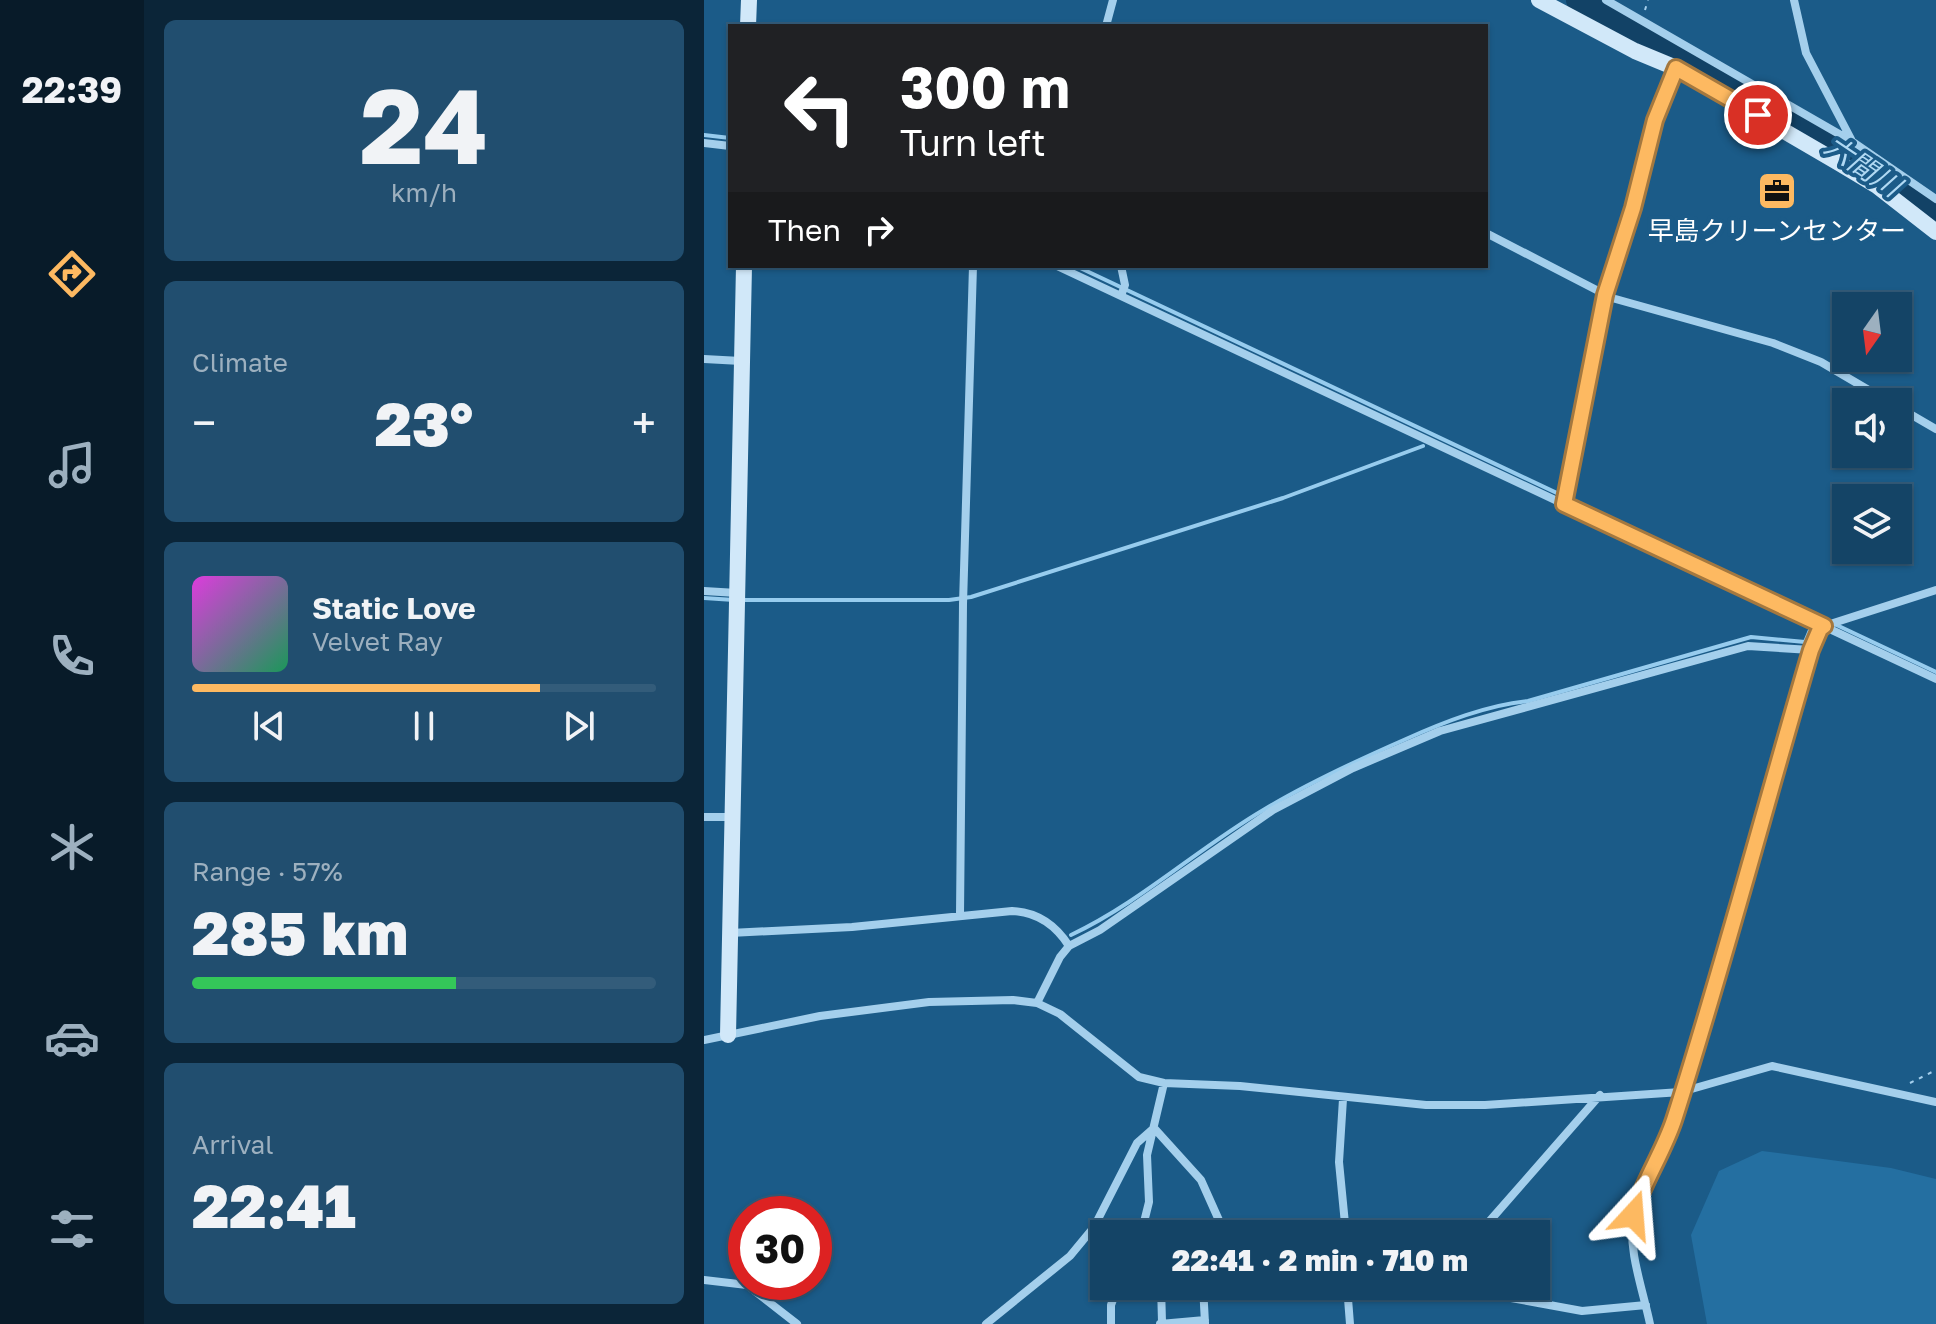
<!DOCTYPE html>
<meta charset="utf-8">
<style>
body{margin:0;font-family:"Golos Text","Noto Sans JP",sans-serif;background:#214e6f;color:#f1f3f6;height:100vh;display:flex;flex-direction:column;font-size:30px;white-space:nowrap}
*{box-sizing:border-box;margin:0}
p{font-size:26px;color:#9db0bf}
.icon{flex:none;width:44px;height:44px;fill:none;stroke:currentColor;stroke-width:2;stroke-linecap:round;stroke-linejoin:round}
.map{position:relative;flex:1;overflow:hidden}
.drawer{display:flex;flex-direction:column;gap:20px;padding:20px;background:#0b2538;width:560px}
.drawer>*{flex:none}
.hud{position:absolute;left:24px;top:24px;width:760px;height:244px;border-radius:0px;box-shadow:0 2px 6px #0004,0 0 0 2px #335c7a;background:#202124;color:#fff;overflow:hidden}
.needle{width:52px;rotate:194deg}
.fabs{position:absolute;left:1128px;top:292px;display:grid;gap:16px}
.fabs a{display:grid;place-items:center;width:80px;height:80px;border-radius:0px;background:#144466;box-shadow:0 2px 6px #0004,0 0 0 2px #335c7a;font-size:40px}
.speed{position:absolute;left:24px;top:1196px;display:flex;gap:16px;font-size:40px;font-weight:700;text-align:center}
.speed>*{display:grid;place-content:center;width:104px;height:104px;border-radius:50%;background:#144466;box-shadow:0 2px 6px #0004,0 0 0 2px #335c7a;line-height:1}
.speed .limit{border:12px solid #d22;background:#fff;color:#111}
.pin{position:absolute;display:grid;place-items:center;width:68px;height:68px;color:#fff;margin:-34px;border:4px solid #fff;border-radius:50%;box-shadow:0 2px 8px #0007}
.me{position:absolute;width:88px;margin:-44px;rotate:19deg;stroke-linejoin:round;filter:drop-shadow(0 0 6px #0008)}
.turn{display:flex;align-items:center;gap:28px;height:168px;padding:0 40px;font-size:36px}
.turn .icon{width:104px;height:104px;stroke-width:2.5}
.turn b{display:block;font-size:56px;line-height:68px}
.then{display:flex;align-items:center;height:76px;padding:0 40px;background:#0003;gap:16px;font-size:30px}
.big{font-size:60px;font-weight:800;line-height:1.1}
.drawer .widget{flex:1;display:flex;flex-direction:column;justify-content:center;gap:12px;min-width:0;padding:0 28px;border-radius:12px;background:#214e6f}
.drawer .dial{align-items:center;gap:0}
.dial b{font-size:104px;line-height:1}
.song{display:flex;align-items:center;gap:24px}
.cover{width:96px;height:96px;border-radius:12px;background:linear-gradient(135deg,hsl(300 70% 55%),hsl(150 70% 35%))}
.played{height:8px;border-radius:4px;background:linear-gradient(90deg,#fdb961 75%,#335c7a 75%)}
.keys{display:flex;justify-content:space-around;direction:ltr}
.heat{display:flex;justify-content:space-between;align-items:center;font-size:44px;direction:ltr}
.charge{height:12px;border-radius:6px;background:linear-gradient(90deg,#34c759 57%,#335c7a 0)}
.trip{position:absolute;left:386px;top:1220px;width:460px;height:80px;border-radius:0px;background:#144466;box-shadow:0 2px 6px #0004,0 0 0 2px #335c7a;font-weight:800;line-height:80px;text-align:center}
main{display:flex;flex:1;min-height:0}
.dock{display:flex;flex-direction:column;width:144px;justify-content:space-around;align-items:center;background:#081b29;color:#9db0bf}
.dock .icon{width:56px;height:56px}
.dock .active{color:#fdb961}
.dock b{font-size:36px;color:#f1f3f6}
.map>svg:first-child{display:block}
.green{fill:#246fa1}
.lines{fill:none;stroke-linecap:round;stroke-linejoin:round}
.stream{stroke:#97ccee;stroke-width:4}
.river{stroke:#124266;stroke-width:24}
.path{stroke:#a4cfec;stroke-width:2;stroke-dasharray:4 6;stroke-linecap:butt}
.street{stroke:#a4cfec;stroke-width:8}
.secondary{stroke:#d1e8f9;stroke-width:16}
.route-casing{stroke:#a4783f;stroke-width:20}
.route{stroke:#fdb961;stroke-width:14}
.labels{text-anchor:middle;stroke-width:8;stroke-linejoin:round;paint-order:stroke}
.poi-label{font-size:26px;fill:#fff;stroke:#1b5b88}
.water-label{font-size:28px;font-style:italic;fill:#b0d9f3;stroke:#1b5b88}
</style>
<main>
<nav class="dock">
<b>22:39</b>
<svg class="icon active" aria-label="directions" viewBox="0 0 24 24"><path d="M12 3l9 9-9 9-9-9zM9 14v-3h6M13 9l2 2-2 2"/></svg>
<svg class="icon" aria-label="music" viewBox="0 0 24 24"><path d="M9 18V5l10-2v13"/><circle cx="6" cy="18" r="3"/><circle cx="16" cy="16" r="3"/></svg>
<svg class="icon" aria-label="phone" viewBox="0 0 24 24"><path d="M5 4h4l2 5-3 2q2 4 5 5l2-3 5 2v4C11 20 4 13 5 4z"/></svg>
<svg class="icon" aria-label="climate" viewBox="0 0 24 24"><path d="M12 3v18M4 7l16 10M4 17L20 7"/></svg>
<svg class="icon" aria-label="car" viewBox="0 0 24 24"><path d="M5 17H2v-5l4-1 3-4h7l3 4 3 1v5h-3M9 17h6M6 11h13"/><circle cx="7" cy="17" r="2"/><circle cx="17" cy="17" r="2"/></svg>
<svg class="icon" aria-label="filters" viewBox="0 0 24 24"><path d="M4 7h16M4 17h16"/><circle cx="9" cy="7" r="2"/><circle cx="15" cy="17" r="2"/></svg>
</nav>
<section class="drawer">
<div class="widget dial"><b>24</b><p>km/h</p></div>
<div class="widget"><p>Climate</p>
<div class="heat"><a>−</a><b class="big">23°</b><a>+</a></div>
</div>
<div class="widget">
<div class="song"><i class="cover"></i><div><b>Static Love</b><p>Velvet Ray</p></div></div>
<div class="played"></div>
<div class="keys"><svg class="icon" aria-label="previous" viewBox="0 0 24 24"><path d="M18 5L8 12l10 7zM5 5v14"/></svg><svg class="icon" aria-label="pause" viewBox="0 0 24 24"><path d="M8 5v14M16 5v14"/></svg><svg class="icon" aria-label="next" viewBox="0 0 24 24"><path d="M6 5l10 7-10 7zM19 5v14"/></svg></div>
</div>
<div class="widget"><p>Range · 57%</p><b class="big">285 km</b><div class="charge"></div></div>
<div class="widget"><p>Arrival</p><b class="big">22:41</b></div>
</section>
<div class="map">
<svg width="1232" height="1324" viewBox="0 0 1232 1324">
<rect width="100%" height="100%" fill="#1b5b88"/>
<path class="green" d="M 1058,1151 L 1187,1168 L 1232,1179 L 1232,1324 L 1003,1324 L 987,1235 L 1015,1171 Z"/>
<g class="lines">
<path class="stream" d="M 0,135 L 26,138
M 372,266 L 1232,672
M 0,598 L 30,600
M 38,600 L 245,600 L 267,597 L 579,498 L 719,446
M 367,935 C 437,902 494,848 561,809 C 606,782 654,760 702,739 C 740,722 783,705 824,701 L 1047,637 L 1101,642 L 1106,630"/>
<path class="river" d="M 874,0 L 1147,154 L 1232,217"/>
<path class="path" d="M 941,10 L 944,0
M 1206,1083 L 1232,1070"/>
<path class="street" d="M 902,0 L 1149,142 L 1232,199
M 1090,0 L 1102,53 L 1147,139
M 402,26 L 409,0
M 0,143 L 26,146
M 782,233 L 908,298 L 1069,343 L 1117,362 L 1185,402
M 353,266 L 1232,679
M 417,266 L 421,285 L 417,296
M 0,359 L 37,361
M 1194,407 L 1232,429
M 860,504 L 901,295 L 929,208 L 951,120 L 972,68
M 0,591 L 33,593
M 0,817 L 27,817
M 256,915 L 259,604 L 269,266
M 26,933 L 148,927 L 308,911 C 333,912 351,924 365,946
M 333,1003 L 356,957 L 365,946 L 396,930 L 569,810 L 649,768 L 736,731 L 1044,646 L 1107,650
M 0,1040 L 116,1016 L 225,1002 L 309,1000 L 333,1003 L 356,1014 L 435,1077 L 460,1083 L 536,1086 L 722,1105 L 781,1105 L 977,1092 L 1068,1066 L 1232,1102
M 639,1099 L 635,1162 L 642,1234
M 450,1128 L 497,1180 L 518,1227 L 526,1234
M 437,1234 L 445,1202 L 443,1155 L 460,1083
M 768,1234 L 783,1224 L 896,1095
M 0,1280 L 43,1285 L 93,1324
M 457,1286 L 458,1322
M 499,1286 L 501,1323
M 643,1286 L 646,1324
M 792,1286 L 796,1296 L 878,1311 L 942,1305
M 282,1324 L 366,1256 L 390,1227 L 433,1143 L 450,1128
M 407,1324 L 407,1305 L 414,1286
M 456,1324 L 501,1320
M 946,1324 C 939,1290 924,1251 929,1217 C 934,1182 958,1154 969,1122 C 1024,968 1061,807 1107,650 L 1120,626 L 1232,590"/>
<path class="secondary" d="M 835,0 L 931,51 L 972,68 L 1135,163 L 1173,186 L 1232,232
M 44,26 L 45,0
M 24,1035 L 40,266"/>
</g>
<g class="lines">
<g class="route-casing">
<path id="route" d="M 929,1215 C 939,1182 959,1153 970,1120 C 1020,964 1061,806 1107,650 L 1116,629 L 1120,626 L 860,504 L 901,295 L 929,208 L 951,120 L 972,68 L 1054,115"/>
</g>
<use href="#route" class="route"/>
</g>
<defs>
<g id="office-square" transform="scale(2)"><rect x="-9" y="-9" width="18" height="18" rx="4" fill="#fdb961" stroke="#1b5b88"/><path d="M-6-3h4V-5.5h4V-3h4V5H-6ZM-1-4.5V-3h2v-1.5ZM-6 0V1H6V0Z" fill="#111"/></g>
</defs>
<g fill-rule="evenodd">
<use href="#office-square" x="1073" y="191"/>
</g>
<g class="labels">
<g class="poi-label">
<text x="1073" y="240">早島クリーンセンター</text>
</g>
<g class="water-label">
<text transform="translate(1159 166) rotate(34)" y="10">六間川</text>
</g>
</g>
</svg>
<div class="fabs">
<a><svg class="needle" viewBox="-14 -14 28 28"><path d="M0-13l5 13h-10z" fill="#e53935"/><path d="M0 13l5-13h-10z" fill="#9db0bf"/></svg></a>
<a><svg class="icon" aria-label="sound" viewBox="0 0 24 24"><path d="M4 9h4l5-4v14l-5-4H4zM17 9q2 3 0 6"/></svg></a>
<a><svg class="icon" aria-label="layers" viewBox="0 0 24 24"><path d="M12 4l9 5-9 5-9-5zM3 14l9 5 9-5"/></svg></a>
</div>
<div class="speed"><div class="limit">30</div></div>
<div class="pin" style="left:1054px;top:115px;background:#d93025"><svg class="icon" aria-label="arrive" viewBox="0 0 24 24"><path d="M6 21V4h12l-3 4 3 4H6"/></svg></div>
<svg class="me" style="left:929px;top:1215px" viewBox="-20 -20 40 40"><path d="M0-17L14 15 0 8-14 15z" fill="#fdb961" stroke="#fff" stroke-width="4"/></svg>
<div class="trip">22:41 · 2 min · 710 m</div>
<div class="hud">
<div class="turn"><svg class="icon" aria-label="left" viewBox="0 0 24 24"><path d="M17 20v-9H6M10 6l-5 5 5 5"/></svg><div><b>300 m</b>Turn left</div></div>
<div class="then">Then<svg class="icon" aria-label="right" viewBox="0 0 24 24"><path d="M7 20v-9h11M14 6l5 5-5 5"/></svg></div>
</div>
</div>
</main>
